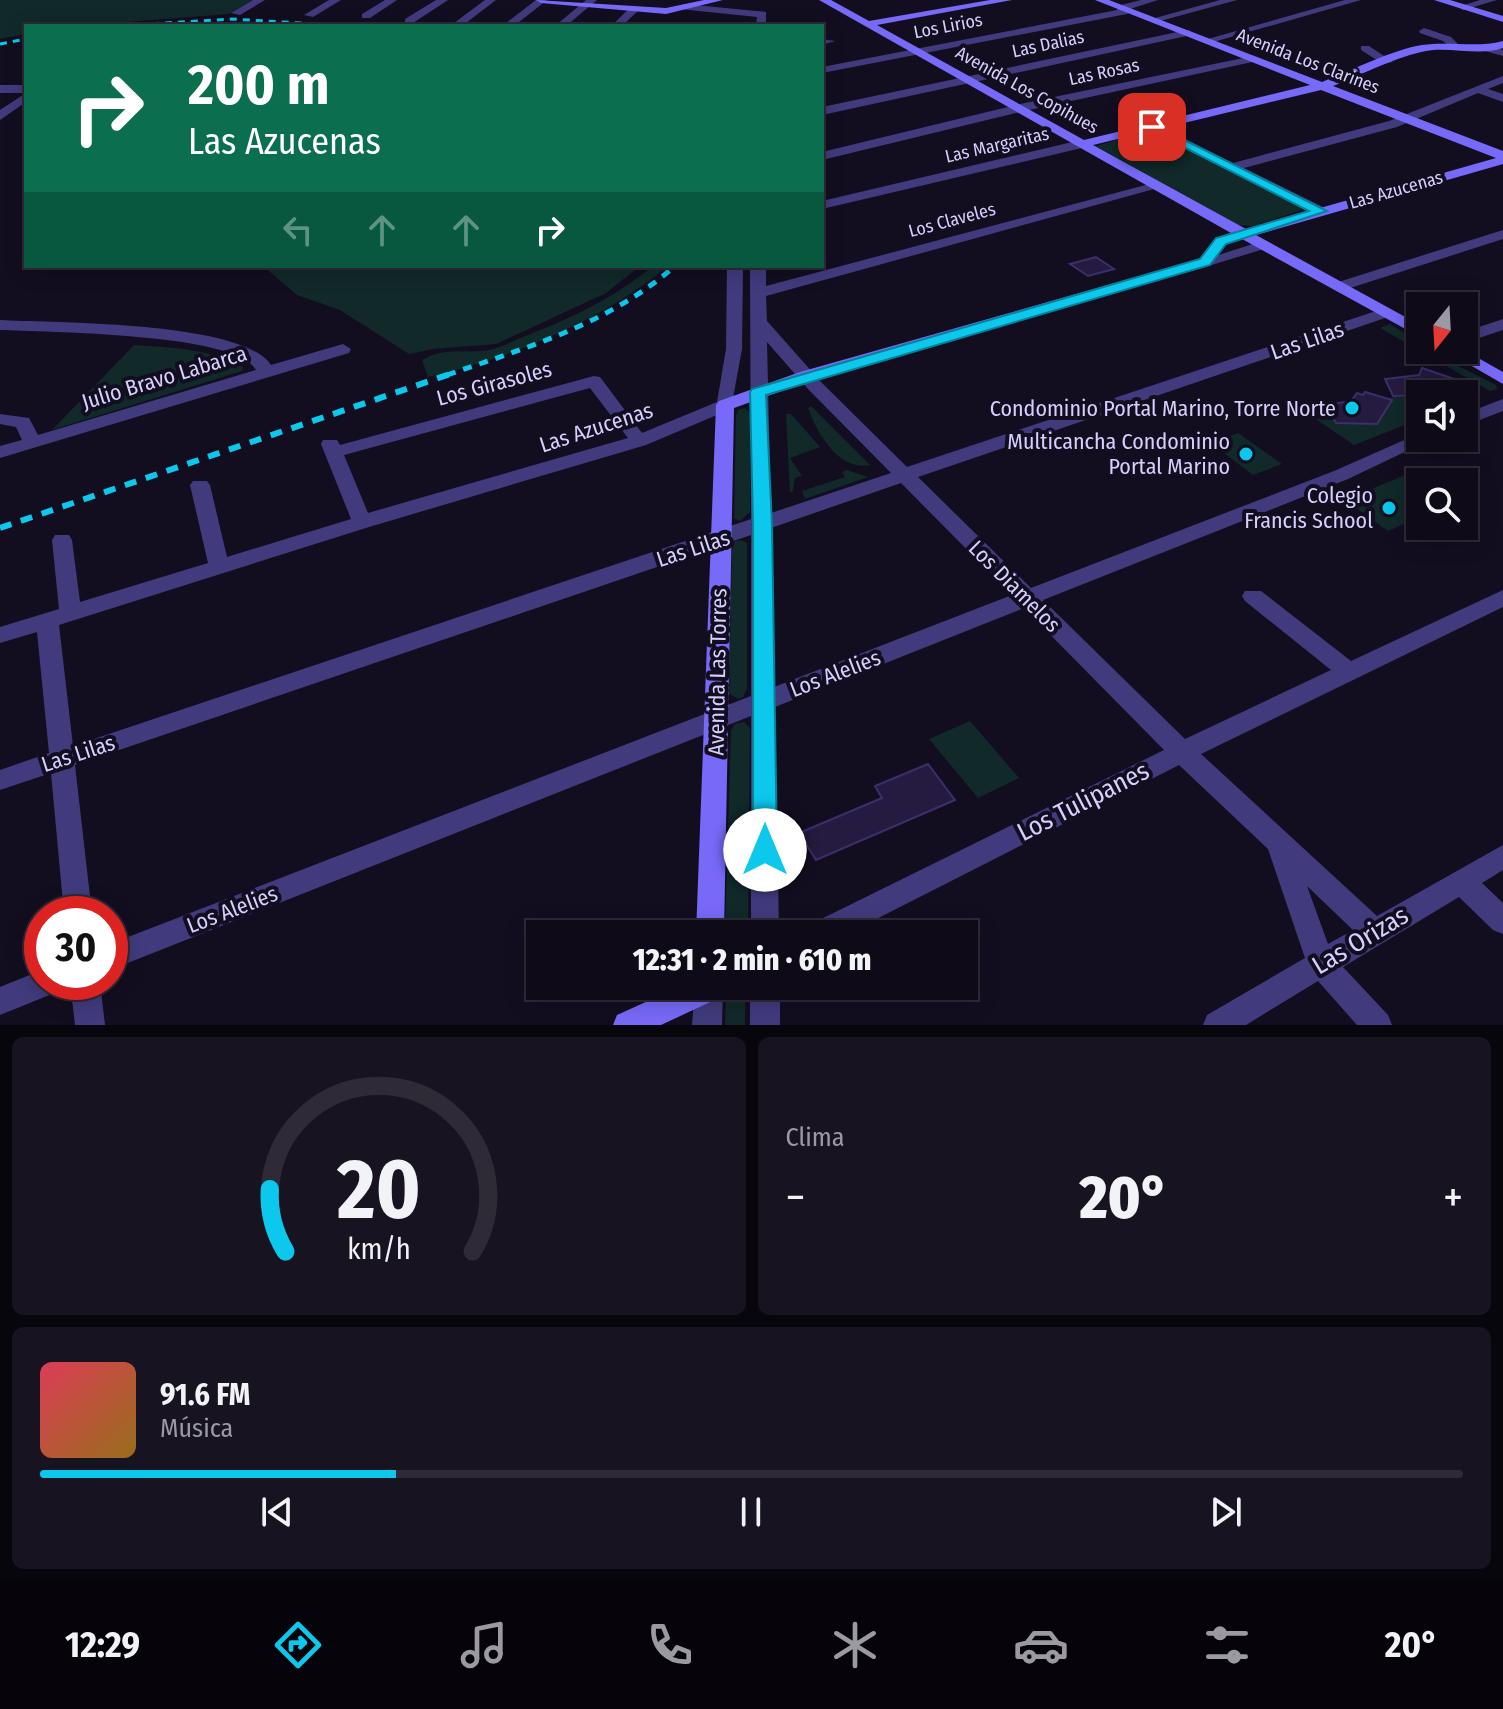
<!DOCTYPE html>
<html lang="es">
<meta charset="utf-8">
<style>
body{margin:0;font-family:"Fira Sans Condensed",sans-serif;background:#171321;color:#f1f3f6;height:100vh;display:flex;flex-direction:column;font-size:30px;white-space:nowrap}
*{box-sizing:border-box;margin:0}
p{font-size:26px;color:#9b9aa2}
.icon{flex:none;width:44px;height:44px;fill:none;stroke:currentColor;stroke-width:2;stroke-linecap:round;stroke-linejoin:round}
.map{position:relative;height:1025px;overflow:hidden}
.drawer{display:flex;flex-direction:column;gap:12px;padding:12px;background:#08060d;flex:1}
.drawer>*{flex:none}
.hud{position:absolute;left:24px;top:24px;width:800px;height:244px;border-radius:0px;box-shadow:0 4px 20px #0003,0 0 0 2px #2e2b37;background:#0b6e4f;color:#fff;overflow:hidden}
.needle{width:52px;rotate:198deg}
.tools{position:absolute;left:1406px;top:292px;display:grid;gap:16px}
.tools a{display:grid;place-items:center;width:72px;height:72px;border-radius:0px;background:#0e0a18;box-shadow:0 4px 20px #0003,0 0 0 2px #2e2b37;font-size:40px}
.speed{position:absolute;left:24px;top:896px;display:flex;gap:16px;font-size:40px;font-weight:700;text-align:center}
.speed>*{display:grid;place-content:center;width:104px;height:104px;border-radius:50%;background:#0e0a18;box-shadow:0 4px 20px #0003,0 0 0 2px #2e2b37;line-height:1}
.speed .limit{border:12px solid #d22;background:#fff;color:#111}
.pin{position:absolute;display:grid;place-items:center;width:68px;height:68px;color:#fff;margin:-34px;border-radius:16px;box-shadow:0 4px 12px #0006}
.me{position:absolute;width:88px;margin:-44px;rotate:0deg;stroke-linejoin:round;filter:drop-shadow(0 0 6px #0008)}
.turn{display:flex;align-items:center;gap:28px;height:168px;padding:0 32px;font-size:36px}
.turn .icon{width:104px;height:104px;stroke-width:2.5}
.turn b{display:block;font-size:56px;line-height:68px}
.lanes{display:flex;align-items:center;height:76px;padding:0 32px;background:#0003;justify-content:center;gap:40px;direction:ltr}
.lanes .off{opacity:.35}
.big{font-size:60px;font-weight:800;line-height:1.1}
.drawer .widget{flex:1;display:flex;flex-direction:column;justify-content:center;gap:12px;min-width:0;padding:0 28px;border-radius:12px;background:#171321}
.drawer .dial{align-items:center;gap:0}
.dial svg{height:208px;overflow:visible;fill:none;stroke:#2e2b37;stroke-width:7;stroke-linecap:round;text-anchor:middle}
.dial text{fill:#f1f3f6;stroke:none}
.song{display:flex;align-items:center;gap:24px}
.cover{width:96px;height:96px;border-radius:12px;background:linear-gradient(135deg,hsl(350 70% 55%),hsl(40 70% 35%))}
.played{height:8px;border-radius:4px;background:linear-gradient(90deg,#0bc8ec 25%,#2e2b37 25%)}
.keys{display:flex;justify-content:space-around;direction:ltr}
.heat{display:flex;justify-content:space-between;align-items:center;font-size:44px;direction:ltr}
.drawer .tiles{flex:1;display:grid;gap:12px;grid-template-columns:1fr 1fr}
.widget:last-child{grid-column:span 2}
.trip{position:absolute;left:526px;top:920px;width:452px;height:80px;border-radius:0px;background:#0e0a18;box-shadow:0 4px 20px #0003,0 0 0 2px #2e2b37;font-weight:800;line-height:80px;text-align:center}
.tabs{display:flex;height:128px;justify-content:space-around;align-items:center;background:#06040a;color:#9b9aa2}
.tabs .icon{width:56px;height:56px}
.tabs .on{color:#0bc8ec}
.tabs b{font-size:36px;color:#f1f3f6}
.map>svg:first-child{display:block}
.green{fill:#112929}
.building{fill:#251b40;stroke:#3e2e6b;stroke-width:2}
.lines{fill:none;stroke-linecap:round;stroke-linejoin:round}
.street{fill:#413b7d;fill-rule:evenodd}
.secondary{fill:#776af8;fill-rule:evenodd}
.rail-far2{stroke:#0bc8ec;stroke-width:3;stroke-dasharray:7 6;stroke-linecap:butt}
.rail-far1{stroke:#0bc8ec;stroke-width:5;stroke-dasharray:9 8;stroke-linecap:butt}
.rail{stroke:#0bc8ec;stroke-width:6;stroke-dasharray:12 10;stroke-linecap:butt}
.route{fill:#0bc8ec;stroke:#078299;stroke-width:2}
.poi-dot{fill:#0bc8ec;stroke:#120e20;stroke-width:3}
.labels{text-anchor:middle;stroke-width:8;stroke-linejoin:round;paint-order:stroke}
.far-street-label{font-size:18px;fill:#d7cffd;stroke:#120e20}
.street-label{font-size:22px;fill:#d7cffd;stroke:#120e20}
.poi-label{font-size:22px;fill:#d7cffd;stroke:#120e20;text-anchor:end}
.near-street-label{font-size:26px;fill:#d7cffd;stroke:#120e20}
</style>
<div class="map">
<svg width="1503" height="1025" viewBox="0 0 1503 1025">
<rect width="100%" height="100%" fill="#120e20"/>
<path class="green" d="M 0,0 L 252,0 L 229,14 L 75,26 L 26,26 L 26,34 L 0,39 Z
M 1148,131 L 1159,134 L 1299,205 L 1302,210 L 1252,226 L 1238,225 L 1096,146 Z
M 263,266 L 640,266 L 606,293 L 496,344 L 433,349 L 409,354 L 340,310 L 297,295 Z
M 653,266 L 668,266 C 605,319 508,360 428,377 L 422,360 C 447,346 465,354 489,350 C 500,348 513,341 523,337 C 570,319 614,298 653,266 Z
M 1390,324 L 1420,343 L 1420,350 C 1428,350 1485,379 1496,385 L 1497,389 L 1490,391 L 1380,328 Z
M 134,345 C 173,348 207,348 243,367 L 242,371 L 52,430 Z
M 1399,395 L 1406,399 L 1420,397 L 1420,419 L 1354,445 L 1307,413 L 1317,409 L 1321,416 L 1332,416 L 1335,423 L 1377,424 L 1391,403 L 1386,399 Z
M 811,406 L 870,465 C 838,471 817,433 808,408 Z
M 745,408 L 750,413 L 750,512 L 740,521 L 734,518 L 736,416 L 738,410 Z
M 786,414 L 791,414 L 820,447 L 790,458 L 802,476 L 795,478 L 793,491 L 790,493 Z
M 1238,433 L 1282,464 L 1253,475 L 1211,443 Z
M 847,470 L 868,477 L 805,499 L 802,491 L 845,477 L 842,472 Z
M 1408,474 L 1420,483 L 1420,517 L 1388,531 L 1345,500 Z
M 741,540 L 747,543 L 747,688 L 743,697 L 738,699 L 729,693 L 732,550 L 735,541 Z
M 970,721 L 1019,778 L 978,798 L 929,739 Z
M 744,722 L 750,728 L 748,934 L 725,934 L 731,731 L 734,724 Z
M 740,988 L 745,993 L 745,1025 L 725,1025 L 726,993 Z"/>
<path class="building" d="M 1096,257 L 1114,269 L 1088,276 L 1070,264 Z
M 1422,368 L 1457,380 L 1446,394 L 1393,396 L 1385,379 L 1419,375 Z
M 1365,392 L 1392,400 L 1377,424 L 1336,423 L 1326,405 L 1351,401 L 1357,393 L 1363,395 Z
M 928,764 L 955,800 L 816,860 L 799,833 L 882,798 L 875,786 Z"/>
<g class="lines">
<path class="street" d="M 253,0 L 265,0 L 240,15 L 231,13 Z
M 329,0 L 341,0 L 313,17 L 304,15 Z
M 385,0 L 397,0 L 370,18 L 362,18 L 362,14 Z
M 436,0 L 448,0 L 413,23 L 405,23 L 405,19 Z
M 485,0 L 496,0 L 462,26 L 450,26 Z
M 536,0 L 547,0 L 514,26 L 502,26 Z
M 586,0 L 597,0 L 566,26 L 555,26 Z
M 1141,0 L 1158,0 L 1130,9 L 1132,11 L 1127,14 L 822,73 L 822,67 L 1117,10 L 1117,6 Z
M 1220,0 L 1237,0 L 1153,23 L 1148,20 Z
M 1345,0 L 1361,0 L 1210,43 L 1201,41 Z
M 1480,0 L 1497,0 L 1463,10 L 1458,7 Z
M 684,4 L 766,12 L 766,26 L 756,26 L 757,17 L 680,9 L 679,7 Z
M 632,6 L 641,8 L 622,26 L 611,26 Z
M 781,23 L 798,26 L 776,26 Z
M 1424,28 L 1451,37 L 1460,46 L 1451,48 L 1443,41 L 1420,33 L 1419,31 Z
M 1187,30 L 1191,31 L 1191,35 L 822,115 L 822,107 Z
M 822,39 L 835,41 L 822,45 Z
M 1361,46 L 1369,46 L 1393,62 L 1383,64 L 1361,50 Z
M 1489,46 L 1503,50 L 1503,56 L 1485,51 L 1484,49 Z
M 1253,56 L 1259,59 L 1257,61 L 1020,112 L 822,160 L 822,152 L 1020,104 Z
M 1503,76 L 1503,83 L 1488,89 L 1503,94 L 1503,102 L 1478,93 L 1397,127 L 1244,168 L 1325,208 L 1325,214 L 1320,215 L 1146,127 L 1156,124 L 1233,163 L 1389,121 Z
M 0,85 L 26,85 L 26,102 L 0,120 L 0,110 L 26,93 L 0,93 Z
M 1081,140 L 1086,141 L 1086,147 L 822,209 L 822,201 Z
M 1153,183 L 1165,186 L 766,296 L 767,321 L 821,382 L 907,467 L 1379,310 L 1391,310 L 1391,316 L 918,477 L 1031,588 L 1334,471 L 1418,434 L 1420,438 L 1434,438 L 1348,479 L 1043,600 L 1185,739 L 1331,670 L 1245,601 L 1242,596 L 1245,591 L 1261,591 L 1351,661 L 1503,590 L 1503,607 L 1201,754 L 1377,916 L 1503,845 L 1503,870 L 1482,883 L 1503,903 L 1503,934 L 1493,930 L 1459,897 L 1343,967 L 1388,1015 L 1392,1025 L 1357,1025 L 1318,981 L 1246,1025 L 1203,1025 L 1207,1015 L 1305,958 L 1268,849 L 1179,765 L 847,934 L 805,934 L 809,925 L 1164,750 L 1024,608 L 775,707 L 779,934 L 751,934 L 751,716 L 110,970 L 110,944 L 751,696 L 751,535 L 75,765 L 92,914 L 64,914 L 51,773 L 0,790 L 0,770 L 49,753 L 37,632 L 0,643 L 0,627 L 59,609 L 52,540 L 55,535 L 69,535 L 72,540 L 80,602 L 208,563 L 190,485 L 193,481 L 207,481 L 210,485 L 227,557 L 351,519 L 321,444 L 323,440 L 337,440 L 340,445 L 594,376 L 600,377 L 642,433 L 717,402 L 726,349 L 727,266 L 743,266 L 742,349 L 731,409 L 646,445 L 369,527 L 59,625 L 73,746 L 751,519 L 750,266 L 766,266 L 766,286 ZM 767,342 L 809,390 L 891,473 L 771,513 ZM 590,388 L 628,438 L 368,513 L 344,455 ZM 901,483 L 1012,595 L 774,687 L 771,528 ZM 1307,886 L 1353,930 L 1328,944 Z
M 1503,230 L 1503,239 L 1344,290 L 1338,292 L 1330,287 L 1332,284 Z
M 1262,241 L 1269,245 L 1267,248 L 1205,267 L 1197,262 Z
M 1503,319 L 1503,330 L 1464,343 L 1464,332 Z
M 0,320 C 54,323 243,321 271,365 L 343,344 L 351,349 L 349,353 L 0,458 L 0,446 L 22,440 L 16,427 L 0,424 L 0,414 L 29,418 L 38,435 L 256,370 C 238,333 44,332 0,330 Z
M 1503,399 L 1503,411 L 1464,426 L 1464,414 Z
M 42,970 L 42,982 L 62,982 L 57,992 L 0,1015 L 0,987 Z
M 70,982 L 100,982 L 105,1025 L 75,1025 Z
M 695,986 L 723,986 L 722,1025 L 692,1025 Z
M 750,986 L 780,986 L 780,1025 L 750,1025 Z"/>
<path class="secondary" d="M 536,0 L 666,8 L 704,0 L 723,0 L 666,14 L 541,3 Z
M 819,0 L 831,0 L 869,21 L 990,0 L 1012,0 L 877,25 L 1084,140 L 1310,85 L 1095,0 L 1109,0 L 1322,82 C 1350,71 1394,49 1422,45 C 1450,41 1477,48 1503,41 L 1503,48 C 1477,57 1448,45 1421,52 C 1391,59 1361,75 1333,86 L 1503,151 L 1503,164 L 1256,235 L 1420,325 L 1420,337 L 1242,239 L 1226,244 L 1210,265 L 812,380 L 734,408 L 724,934 L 696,934 L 716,405 L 719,401 L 800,372 L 1200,259 L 1216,238 L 1231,233 ZM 1321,90 L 1496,158 L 1246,229 L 1093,145 Z
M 1434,0 L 1450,0 L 1503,16 L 1503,22 Z
M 1444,350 L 1464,350 L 1503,372 L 1503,384 Z
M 681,986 L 728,986 L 723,996 L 661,1025 L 613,1025 L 617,1015 Z"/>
<path class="rail-far2" d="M 113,26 L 232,19 L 352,26
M 0,44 L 26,39"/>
<path class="rail-far1" d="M 447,375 C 528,347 609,324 675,266"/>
<path class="rail" d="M 0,528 L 453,373"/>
</g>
<path class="route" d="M 1152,124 L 1327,211 L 1226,244 L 1210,265 L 766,395 L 772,525 L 777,850 L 773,858 L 765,861 L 756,858 L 753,850 L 753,525 L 750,392 L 752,389 L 1200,259 L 1216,238 L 1309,211 L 1148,129 L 1147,127 Z"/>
<g class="poi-dot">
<circle cx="1352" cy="408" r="8"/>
<circle cx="1246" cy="454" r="8"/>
<circle cx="1389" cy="508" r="8"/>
</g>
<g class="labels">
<g class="far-street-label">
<text transform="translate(948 26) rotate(-11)" y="6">Los Lirios</text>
<text transform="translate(1048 44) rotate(-12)" y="6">Las Dalias</text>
<text transform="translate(1308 61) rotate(21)" y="6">Avenida Los Clarines</text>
<text transform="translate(1104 72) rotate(-12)" y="6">Las Rosas</text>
<text transform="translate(1027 90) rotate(29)" y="6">Avenida Los Copihues</text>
<text transform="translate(997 145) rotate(-13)" y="6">Las Margaritas</text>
<text transform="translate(1396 190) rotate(-16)" y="6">Las Azucenas</text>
<text transform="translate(952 220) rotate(-15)" y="6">Los Claveles</text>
</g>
<g class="street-label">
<text transform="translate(1307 340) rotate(-19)" y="8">Las Lilas</text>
<text transform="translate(164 377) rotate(-17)" y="8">Julio Bravo Labarca</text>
<text transform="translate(494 383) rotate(-15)" y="8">Los Girasoles</text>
<text transform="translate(596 427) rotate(-18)" y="8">Las Azucenas</text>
<text transform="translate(693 548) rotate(-18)" y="8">Las Lilas</text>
<text transform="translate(1015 586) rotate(45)" y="8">Los Diamelos</text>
<text transform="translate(717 672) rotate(-89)" y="8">Avenida Las Torres</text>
<text transform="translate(835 673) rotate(-21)" y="8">Los Alelies</text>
<text transform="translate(78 753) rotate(-18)" y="8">Las Lilas</text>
<text transform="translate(232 909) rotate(-21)" y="8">Los Alelies</text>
</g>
<g class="poi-label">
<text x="1336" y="416">Condominio Portal Marino, Torre Norte</text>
<text x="1230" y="449">Multicancha Condominio<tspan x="1230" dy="25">Portal Marino</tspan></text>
<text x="1373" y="503">Colegio<tspan x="1373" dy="25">Francis School</tspan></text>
</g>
<g class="near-street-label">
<text transform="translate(1083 801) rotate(-27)" y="9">Los Tulipanes</text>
<text transform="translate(1360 940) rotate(-31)" y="9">Las Orizas</text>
</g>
</g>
</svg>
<div class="tools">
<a><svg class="needle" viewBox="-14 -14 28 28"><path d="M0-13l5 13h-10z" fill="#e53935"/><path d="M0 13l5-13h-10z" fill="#9b9aa2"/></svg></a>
<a><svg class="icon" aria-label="sound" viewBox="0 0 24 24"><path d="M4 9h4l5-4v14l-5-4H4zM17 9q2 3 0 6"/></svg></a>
<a><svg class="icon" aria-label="search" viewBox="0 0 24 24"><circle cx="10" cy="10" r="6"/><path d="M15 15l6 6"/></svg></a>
</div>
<div class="speed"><div class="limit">30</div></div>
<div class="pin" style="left:1152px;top:127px;background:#d93025"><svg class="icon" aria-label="arrive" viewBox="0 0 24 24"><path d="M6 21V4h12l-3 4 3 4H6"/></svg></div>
<svg class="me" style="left:765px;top:850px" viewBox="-20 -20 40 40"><circle r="19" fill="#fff"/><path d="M0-13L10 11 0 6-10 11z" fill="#0bc8ec"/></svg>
<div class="trip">12:31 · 2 min · 610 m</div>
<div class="hud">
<div class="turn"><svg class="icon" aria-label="right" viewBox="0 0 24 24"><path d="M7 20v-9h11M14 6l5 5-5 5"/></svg><div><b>200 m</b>Las Azucenas</div></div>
<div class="lanes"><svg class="icon off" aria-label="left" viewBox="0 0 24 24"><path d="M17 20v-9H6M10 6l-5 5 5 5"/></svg><svg class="icon off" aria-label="ahead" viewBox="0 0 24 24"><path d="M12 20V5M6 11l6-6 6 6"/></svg><svg class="icon off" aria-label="ahead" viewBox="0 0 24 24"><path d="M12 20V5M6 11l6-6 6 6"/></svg><svg class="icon" aria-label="right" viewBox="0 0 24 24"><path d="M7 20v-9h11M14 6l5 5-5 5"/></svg></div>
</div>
</div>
<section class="drawer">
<div class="tiles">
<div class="widget dial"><svg viewBox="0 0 100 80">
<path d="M14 69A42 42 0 1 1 86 69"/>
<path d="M14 69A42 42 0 0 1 8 45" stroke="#0bc8ec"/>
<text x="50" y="56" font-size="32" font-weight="700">20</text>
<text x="50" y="72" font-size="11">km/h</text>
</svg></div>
<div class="widget"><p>Clima</p>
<div class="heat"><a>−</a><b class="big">20°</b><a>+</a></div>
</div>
<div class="widget">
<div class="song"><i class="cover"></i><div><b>91.6 FM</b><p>Música</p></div></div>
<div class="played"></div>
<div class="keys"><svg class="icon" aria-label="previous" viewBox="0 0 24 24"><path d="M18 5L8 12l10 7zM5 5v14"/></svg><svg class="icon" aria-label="pause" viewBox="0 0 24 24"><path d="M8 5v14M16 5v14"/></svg><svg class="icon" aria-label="next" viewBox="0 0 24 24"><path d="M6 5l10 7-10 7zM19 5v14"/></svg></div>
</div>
</div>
</section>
<nav class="tabs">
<b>12:29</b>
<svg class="icon on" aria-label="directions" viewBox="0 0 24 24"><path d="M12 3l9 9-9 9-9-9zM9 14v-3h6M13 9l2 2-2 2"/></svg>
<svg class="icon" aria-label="music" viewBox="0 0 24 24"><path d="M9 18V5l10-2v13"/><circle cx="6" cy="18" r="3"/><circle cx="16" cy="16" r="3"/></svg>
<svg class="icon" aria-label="phone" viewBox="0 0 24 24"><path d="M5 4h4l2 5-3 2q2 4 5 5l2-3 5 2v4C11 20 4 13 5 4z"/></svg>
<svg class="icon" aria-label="climate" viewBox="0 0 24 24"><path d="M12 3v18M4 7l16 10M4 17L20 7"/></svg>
<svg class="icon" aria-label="car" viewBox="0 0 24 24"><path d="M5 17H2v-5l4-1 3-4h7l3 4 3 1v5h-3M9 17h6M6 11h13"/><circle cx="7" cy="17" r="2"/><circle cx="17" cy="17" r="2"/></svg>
<svg class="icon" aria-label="filters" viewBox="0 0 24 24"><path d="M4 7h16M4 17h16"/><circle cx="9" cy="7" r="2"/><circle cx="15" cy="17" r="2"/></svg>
<b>20°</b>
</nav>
